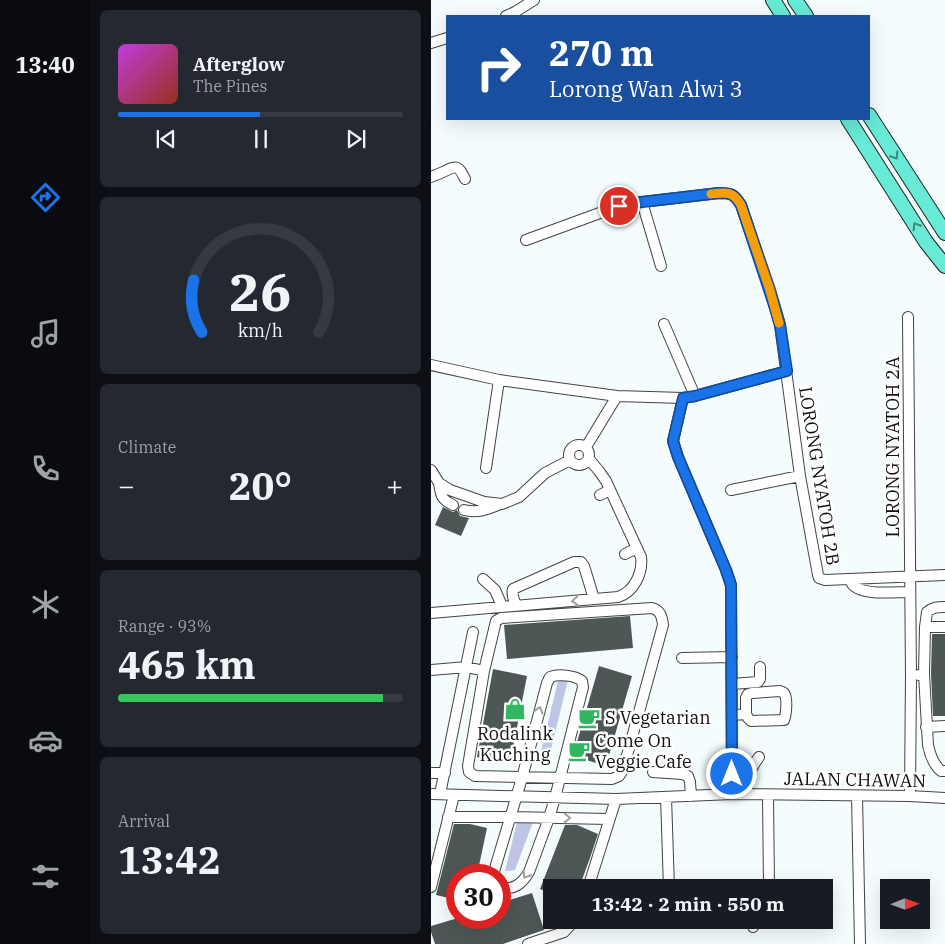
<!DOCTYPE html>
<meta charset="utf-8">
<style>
body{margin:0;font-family:"IBM Plex Serif",serif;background:#242831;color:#f1f3f6;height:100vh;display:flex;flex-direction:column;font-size:19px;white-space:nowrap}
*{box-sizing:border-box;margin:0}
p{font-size:16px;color:#9ea1a6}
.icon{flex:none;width:28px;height:28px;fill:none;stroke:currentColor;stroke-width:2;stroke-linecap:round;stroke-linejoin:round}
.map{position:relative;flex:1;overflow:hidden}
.panel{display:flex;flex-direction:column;gap:10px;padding:10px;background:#0d0f14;width:341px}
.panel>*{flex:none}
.guide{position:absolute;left:15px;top:15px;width:424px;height:105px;border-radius:0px;box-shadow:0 5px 20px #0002;background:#1a4fa0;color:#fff;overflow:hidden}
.needle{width:32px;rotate:89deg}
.tools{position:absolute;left:449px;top:879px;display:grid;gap:10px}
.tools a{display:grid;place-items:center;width:50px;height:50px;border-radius:0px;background:#171b24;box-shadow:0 5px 20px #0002;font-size:25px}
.speed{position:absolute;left:15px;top:864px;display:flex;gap:10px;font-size:25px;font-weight:700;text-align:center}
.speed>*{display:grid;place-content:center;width:65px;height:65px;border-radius:50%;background:#171b24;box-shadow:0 5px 20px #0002;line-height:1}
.speed .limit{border:8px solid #d22;background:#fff;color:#111}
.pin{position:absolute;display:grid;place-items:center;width:42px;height:42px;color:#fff;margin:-21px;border:2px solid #fff;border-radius:50%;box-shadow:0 1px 5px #0007}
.me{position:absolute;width:55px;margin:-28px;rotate:0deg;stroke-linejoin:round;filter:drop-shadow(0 0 4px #0008)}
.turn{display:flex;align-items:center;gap:18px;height:105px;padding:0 20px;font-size:22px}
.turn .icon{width:65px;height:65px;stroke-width:2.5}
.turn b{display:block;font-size:35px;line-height:42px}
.big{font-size:38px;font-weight:800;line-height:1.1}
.panel .card{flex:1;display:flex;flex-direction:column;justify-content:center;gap:8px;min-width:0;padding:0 18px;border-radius:8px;background:#242831}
.panel .dial{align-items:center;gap:0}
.dial svg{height:130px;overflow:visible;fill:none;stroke:#363941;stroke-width:7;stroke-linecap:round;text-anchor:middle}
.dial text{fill:#f1f3f6;stroke:none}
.song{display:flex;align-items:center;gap:15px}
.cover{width:60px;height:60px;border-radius:8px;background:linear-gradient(135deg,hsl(290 70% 55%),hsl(10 70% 35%))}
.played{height:5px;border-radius:2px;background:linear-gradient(90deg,#1a73e8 50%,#363941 50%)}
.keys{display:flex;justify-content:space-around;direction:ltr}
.heat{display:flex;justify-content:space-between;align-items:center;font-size:28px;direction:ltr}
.charge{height:8px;border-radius:4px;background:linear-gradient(90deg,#34c759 93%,#363941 0)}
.trip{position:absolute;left:112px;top:879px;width:290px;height:50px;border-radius:0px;background:#171b24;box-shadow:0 5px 20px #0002;font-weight:800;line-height:50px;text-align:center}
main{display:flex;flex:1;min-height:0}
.tabs{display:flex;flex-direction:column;width:90px;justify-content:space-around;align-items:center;background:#090b0e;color:#9ea1a6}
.tabs .icon{width:35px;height:35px}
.tabs .active{color:#1a73e8}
.tabs b{font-size:22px;color:#f1f3f6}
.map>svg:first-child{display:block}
.green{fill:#bfc5e7}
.building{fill:#4d5856}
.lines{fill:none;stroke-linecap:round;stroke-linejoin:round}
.minor-casing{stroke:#434343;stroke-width:12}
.highway-casing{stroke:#212121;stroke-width:16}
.minor{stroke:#fff;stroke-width:10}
.highway{stroke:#67ead6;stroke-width:14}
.oneway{stroke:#40887d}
.oneway2{stroke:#9f9f9f}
.route-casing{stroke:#114b97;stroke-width:12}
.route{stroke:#1a73e8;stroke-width:9}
.slow{stroke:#f59e0b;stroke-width:9}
.labels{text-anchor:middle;stroke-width:5;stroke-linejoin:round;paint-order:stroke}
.street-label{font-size:18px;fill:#101010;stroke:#fff}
.poi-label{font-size:18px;fill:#101010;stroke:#fff;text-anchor:start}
</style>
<main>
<nav class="tabs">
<b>13:40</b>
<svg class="icon active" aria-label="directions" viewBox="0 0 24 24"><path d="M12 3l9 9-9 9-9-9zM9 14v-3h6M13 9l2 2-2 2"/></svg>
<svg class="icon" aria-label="music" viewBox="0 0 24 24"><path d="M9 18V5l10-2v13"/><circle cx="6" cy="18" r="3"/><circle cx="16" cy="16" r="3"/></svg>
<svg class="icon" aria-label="phone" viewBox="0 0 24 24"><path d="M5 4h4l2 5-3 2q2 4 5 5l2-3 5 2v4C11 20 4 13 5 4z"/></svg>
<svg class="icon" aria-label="climate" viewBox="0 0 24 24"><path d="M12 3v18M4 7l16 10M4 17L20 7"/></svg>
<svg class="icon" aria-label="car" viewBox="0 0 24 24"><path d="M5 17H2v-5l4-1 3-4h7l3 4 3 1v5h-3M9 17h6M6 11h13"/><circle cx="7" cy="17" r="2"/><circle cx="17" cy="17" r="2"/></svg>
<svg class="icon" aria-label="filters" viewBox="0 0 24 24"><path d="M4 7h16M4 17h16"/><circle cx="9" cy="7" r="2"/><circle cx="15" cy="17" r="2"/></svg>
</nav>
<section class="panel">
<div class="card">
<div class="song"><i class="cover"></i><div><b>Afterglow</b><p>The Pines</p></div></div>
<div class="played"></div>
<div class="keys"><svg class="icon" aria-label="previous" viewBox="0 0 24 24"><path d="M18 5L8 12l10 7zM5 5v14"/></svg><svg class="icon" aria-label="pause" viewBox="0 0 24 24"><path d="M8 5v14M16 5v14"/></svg><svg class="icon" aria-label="next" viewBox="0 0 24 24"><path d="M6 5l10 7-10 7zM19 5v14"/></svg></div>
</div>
<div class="card dial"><svg viewBox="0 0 100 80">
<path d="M14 69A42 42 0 1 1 86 69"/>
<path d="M14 69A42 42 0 0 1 9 37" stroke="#1a73e8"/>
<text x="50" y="56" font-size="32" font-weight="700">26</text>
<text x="50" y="72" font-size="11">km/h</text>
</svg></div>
<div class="card"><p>Climate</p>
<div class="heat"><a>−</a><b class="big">20°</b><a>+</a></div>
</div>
<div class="card"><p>Range · 93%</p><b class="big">465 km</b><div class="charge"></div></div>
<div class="card"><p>Arrival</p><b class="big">13:42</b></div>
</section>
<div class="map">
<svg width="514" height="944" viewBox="0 0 514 944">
<rect width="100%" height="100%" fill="#f5fcfe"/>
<path class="green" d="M 137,680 L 117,762 L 108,760 L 127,681 Z
M 86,822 L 102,822 L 84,870 L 74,871 Z"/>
<path class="building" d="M 12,507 L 22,512 L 26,510 L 29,516 L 38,518 L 30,536 L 4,525 Z
M 199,616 L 202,648 L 76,659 L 73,625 Z
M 501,634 L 514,634 L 514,716 L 502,716 L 500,674 Z
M 168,666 L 201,676 L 175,766 L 142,756 Z
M 62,669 L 96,676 L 79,763 L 46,757 Z
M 23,824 L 39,824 L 56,828 L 46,875 L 26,875 L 26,900 L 5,895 Z
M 134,825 L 146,825 L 167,834 L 159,858 L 148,888 L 121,888 L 121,894 L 109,889 Z
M 101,893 L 113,930 L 72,944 L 4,944 L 0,932 L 0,926 L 27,918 L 69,918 L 69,903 Z"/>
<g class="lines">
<g class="minor-casing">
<path id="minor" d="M 75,16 L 84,12 L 103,0
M 0,43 L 16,38
M 0,177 C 4,175 8,174 12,172 C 26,165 27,165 34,179
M 211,202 L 230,266
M 95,240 L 188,206 L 211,202 L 288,193 C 301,193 303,194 310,205 L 339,290 L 349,325 L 369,476 L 387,575 L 388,578 L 394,580 L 514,575
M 477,317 L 480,675 L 479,796
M 233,324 L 264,396
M 0,365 L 68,380 L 186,396 L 252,398 L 264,396 L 356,371
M 252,398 L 242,441 L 247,457 L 295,570 L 300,585 L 301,794
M138 455a10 10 0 1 1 20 0a10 10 0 1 1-20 0Z
M 155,447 L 186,396
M 55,468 L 68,380
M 0,470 L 8,483 L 19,490 L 53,502 L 71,504 L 88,497 L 114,473 L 139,460
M 8,483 C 10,496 10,499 22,505
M 300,490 L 369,476
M 169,495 L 179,490
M 33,510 C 46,513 55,510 67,505
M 194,554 L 206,548
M 52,579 L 64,590 L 71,606
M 419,579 C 420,583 422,586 426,588 C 439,595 464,592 479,592
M 85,605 C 83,600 80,595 82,589 L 143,562 L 150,562 L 153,566 L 163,599
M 221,608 C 229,610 231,616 232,625 L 192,770 L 188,776 L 181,779 L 44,776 L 38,772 L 37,766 L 53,671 L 65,621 L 70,618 Z
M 0,613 L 187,597 C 203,592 212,573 210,557 L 175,481 L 168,471 L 158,459
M 494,627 L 514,627
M 251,658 L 301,657
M 0,670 L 36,667 L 53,671
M 493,674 L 497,745 C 499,755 502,764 510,771 L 514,771
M 488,675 L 493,674 L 494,627 L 496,612 C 502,607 507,607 514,607
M 301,684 L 327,682 L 329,679 L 329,667
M 301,715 L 315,714 L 317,718 L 320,721 L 353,720 C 355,716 357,698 353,693 C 352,692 351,692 349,691 L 321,693 L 317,694 L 315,698 L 315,714
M 495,727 L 514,726
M 222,772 L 251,774 L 257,776 L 259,782 L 260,796
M 0,773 L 14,773
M 0,794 L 185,799 L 301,794 L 479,796 L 514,798
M 9,794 L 42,632
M 316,794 C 316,777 318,771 328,757
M 337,795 L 338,888
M 426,796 L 429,944
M 235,797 L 238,888
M 17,817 L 79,817 L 178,819
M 62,875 L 91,778 L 116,683 L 119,677 C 127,674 144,675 151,681 L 152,687 L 124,798 L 118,818 L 98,872 C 91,884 83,890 69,888
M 0,887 L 23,795
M 157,888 L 185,799
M 322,927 L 326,920
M 97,944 L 133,932 L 144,920"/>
</g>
<g class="highway-casing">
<path id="highway" d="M 342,0 L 352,16
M 364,0 L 375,16
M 438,115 L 514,233
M 417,119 L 495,242 L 514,266"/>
</g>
<use href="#minor" class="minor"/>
<use href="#highway" class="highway"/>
</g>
<defs><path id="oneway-chevron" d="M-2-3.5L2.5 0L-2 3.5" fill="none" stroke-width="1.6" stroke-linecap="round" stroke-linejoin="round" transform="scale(1.25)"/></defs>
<g class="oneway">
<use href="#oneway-chevron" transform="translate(464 156) rotate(57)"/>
<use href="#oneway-chevron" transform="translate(485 226) rotate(-122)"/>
</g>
<g class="oneway2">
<use href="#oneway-chevron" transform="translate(144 601) rotate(176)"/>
<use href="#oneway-chevron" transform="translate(108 710) rotate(-75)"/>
<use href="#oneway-chevron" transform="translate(136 818) rotate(1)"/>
<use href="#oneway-chevron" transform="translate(95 875) rotate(123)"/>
</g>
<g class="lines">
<g class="route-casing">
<path id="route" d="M 188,206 L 211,202 L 288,193 C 300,193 303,194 310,205 L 344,308 L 349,325 L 356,371 L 264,396 L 252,398 L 242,441 L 247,457 L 295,570 L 300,585 L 301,774"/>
</g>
<use href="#route" class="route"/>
<path class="slow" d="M 280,194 C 296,192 302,191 310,205 L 339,290 L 348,323"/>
</g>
<defs>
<g id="shop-bare" transform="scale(1.725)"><path d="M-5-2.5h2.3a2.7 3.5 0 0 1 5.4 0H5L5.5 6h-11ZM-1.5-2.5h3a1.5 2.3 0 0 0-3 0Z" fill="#31b75f" stroke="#fff" stroke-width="2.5" paint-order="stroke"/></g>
<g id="cafe-bare" transform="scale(1.725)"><path d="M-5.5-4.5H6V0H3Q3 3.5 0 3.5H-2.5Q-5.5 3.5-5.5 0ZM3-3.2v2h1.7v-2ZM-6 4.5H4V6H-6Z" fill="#31b75f" stroke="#fff" stroke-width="2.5" paint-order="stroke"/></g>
</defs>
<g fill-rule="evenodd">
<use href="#shop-bare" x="84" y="709"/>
<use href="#cafe-bare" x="158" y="718"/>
<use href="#cafe-bare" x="148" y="751"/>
</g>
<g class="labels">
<g class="street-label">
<text transform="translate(462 447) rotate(-90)" y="6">LORONG NYATOH 2A</text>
<text transform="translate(388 476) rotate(81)" y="6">LORONG NYATOH 2B</text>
<text transform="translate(424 780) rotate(1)" y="6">JALAN CHAWAN</text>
</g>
<g class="poi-label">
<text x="174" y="724">S Vegetarian</text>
<text x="84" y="740" text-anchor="middle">Rodalink<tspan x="84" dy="21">Kuching</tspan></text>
<text x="164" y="747">Come On<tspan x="164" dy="21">Veggie Cafe</tspan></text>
</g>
</g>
</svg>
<div class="tools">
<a><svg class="needle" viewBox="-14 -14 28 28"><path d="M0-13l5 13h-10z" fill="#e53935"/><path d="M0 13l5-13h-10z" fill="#9ea1a6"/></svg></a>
</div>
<div class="speed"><div class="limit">30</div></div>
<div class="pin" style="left:188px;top:206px;background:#d93025"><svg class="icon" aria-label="arrive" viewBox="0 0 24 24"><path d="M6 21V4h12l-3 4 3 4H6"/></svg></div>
<svg class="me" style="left:301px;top:774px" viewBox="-20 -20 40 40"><circle r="17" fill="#1a73e8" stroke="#fff" stroke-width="3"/><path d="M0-11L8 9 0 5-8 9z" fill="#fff"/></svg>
<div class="trip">13:42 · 2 min · 550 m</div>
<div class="guide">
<div class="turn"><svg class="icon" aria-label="right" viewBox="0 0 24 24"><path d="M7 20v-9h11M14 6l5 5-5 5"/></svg><div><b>270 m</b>Lorong Wan Alwi 3</div></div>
</div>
</div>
</main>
